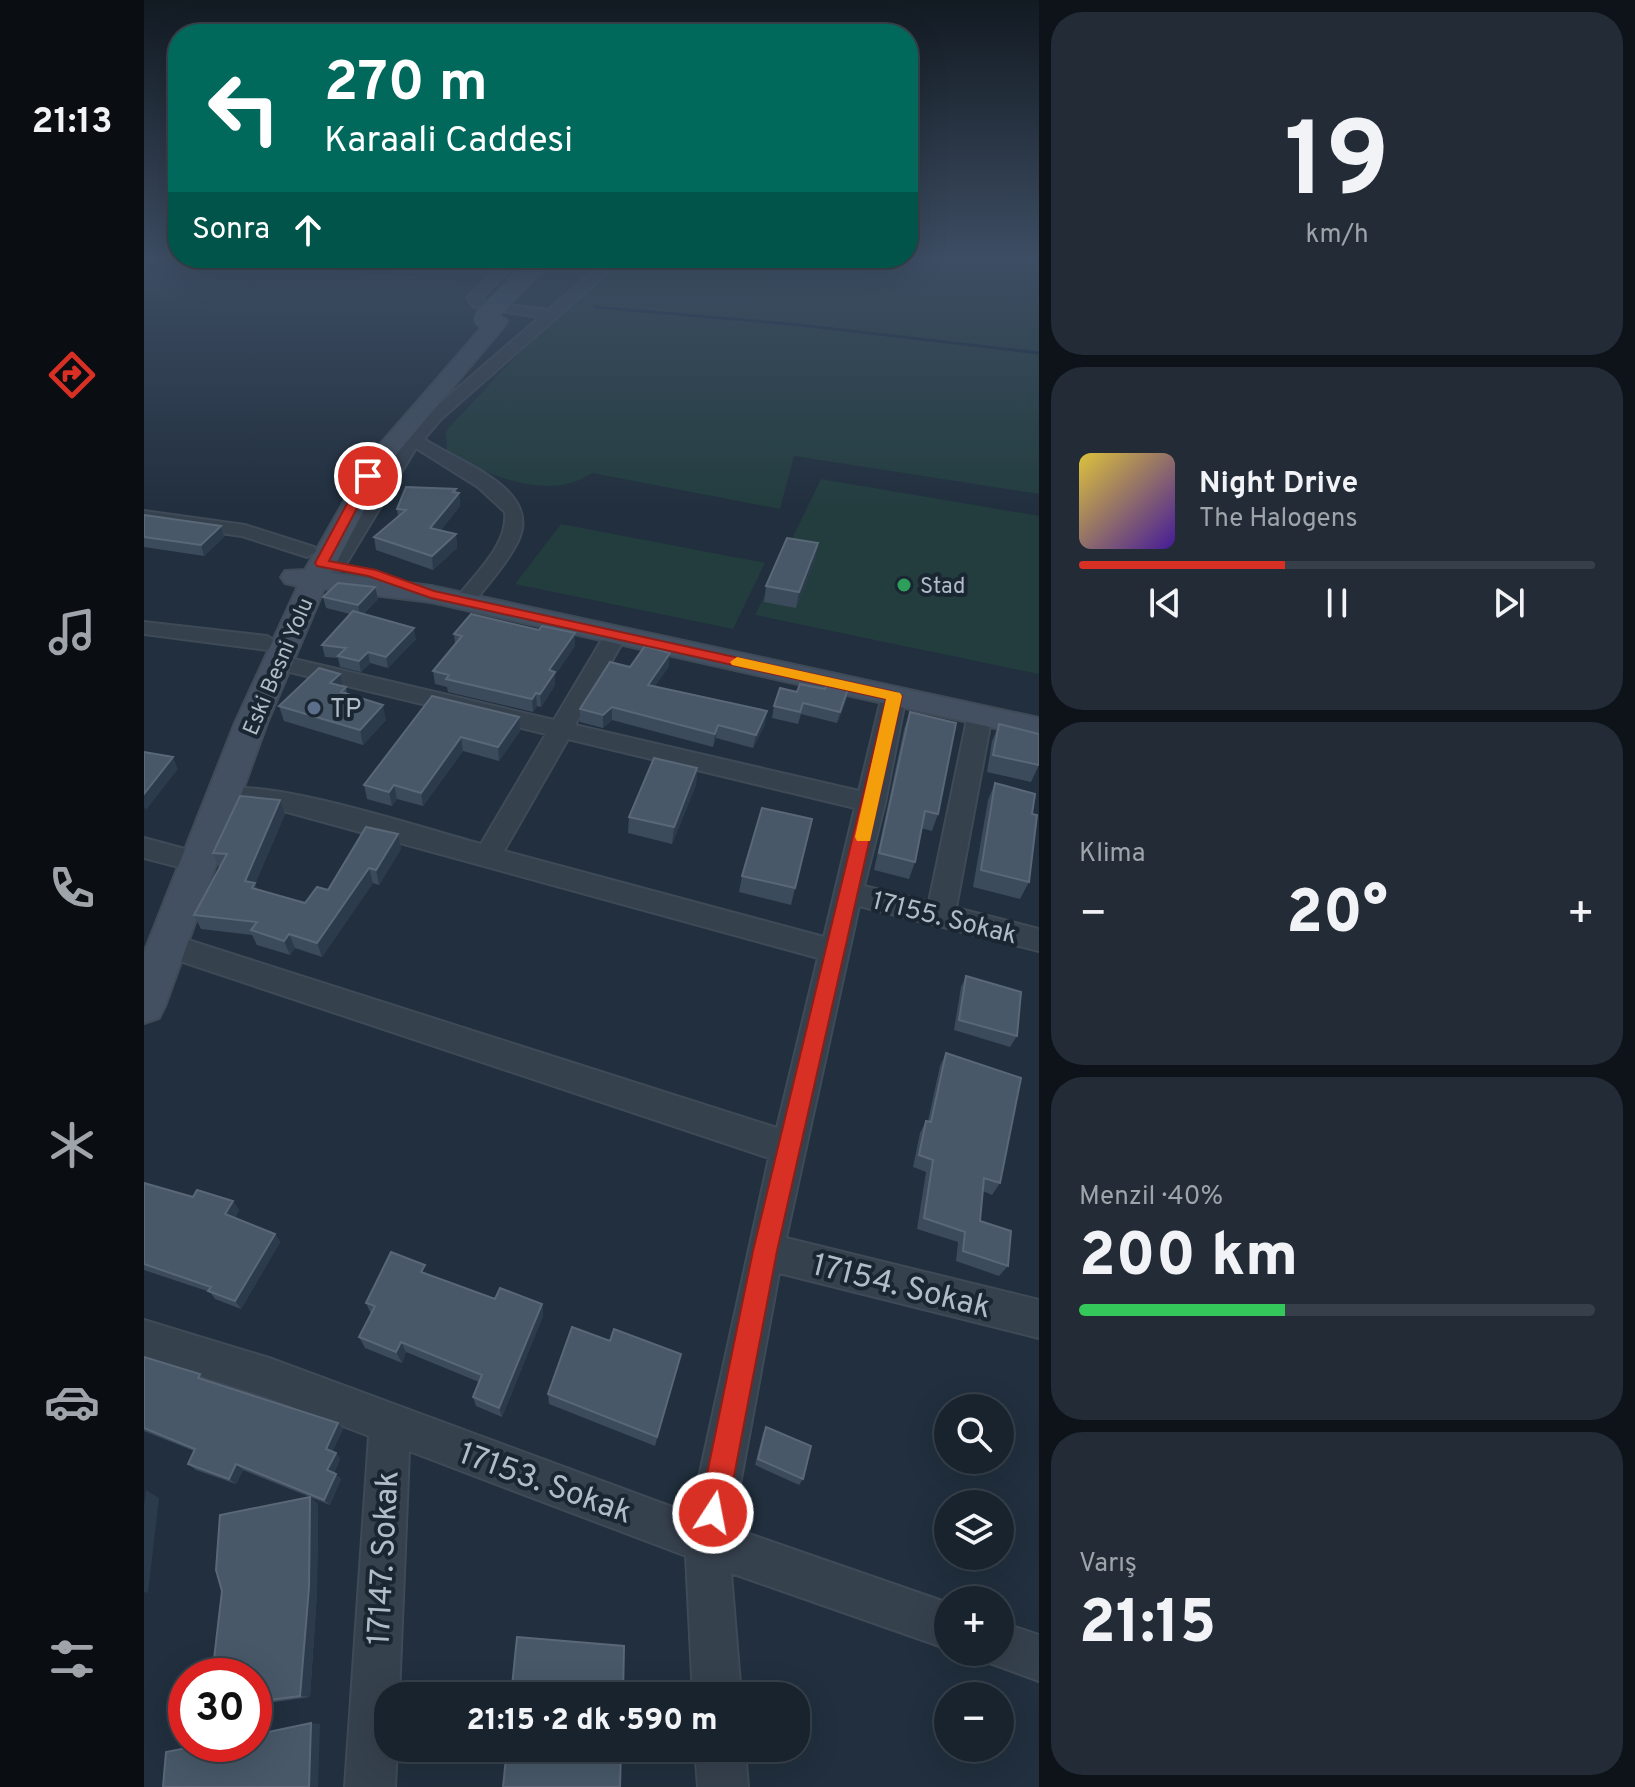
<!DOCTYPE html>
<html lang="tr">
<meta charset="utf-8">
<style>
body{margin:0;font-family:Overpass,sans-serif;background:#222b36;color:#f1f3f6;height:100vh;display:flex;flex-direction:column;font-size:30px;white-space:nowrap}
*{box-sizing:border-box;margin:0}
p{font-size:26px;color:#9fa4aa}
.icon{flex:none;width:44px;height:44px;fill:none;stroke:currentColor;stroke-width:2;stroke-linecap:round;stroke-linejoin:round}
.map{position:relative;flex:1;overflow:hidden}
.side{display:flex;flex-direction:column;gap:12px;padding:12px;background:#0e1319;width:596px}
.side>*{flex:none}
.guide{position:absolute;left:24px;top:24px;width:750px;height:244px;border-radius:32px;box-shadow:0 8px 32px #0002,0 0 0 2px #37404a;background:#00695c;color:#fff;overflow:hidden}
.tools{position:absolute;left:790px;top:1394px;display:grid;gap:16px}
.tools a{display:grid;place-items:center;width:80px;height:80px;border-radius:50%;background:#19232e;box-shadow:0 8px 32px #0002,0 0 0 2px #37404a;font-size:40px}
.speed{position:absolute;left:24px;top:1658px;display:flex;gap:16px;font-size:40px;font-weight:700;text-align:center}
.speed>*{display:grid;place-content:center;width:104px;height:104px;border-radius:50%;background:#19232e;box-shadow:0 8px 32px #0002,0 0 0 2px #37404a;line-height:1}
.speed .limit{border:12px solid #d22;background:#fff;color:#111}
.pin{position:absolute;display:grid;place-items:center;width:68px;height:68px;color:#fff;margin:-34px;border:4px solid #fff;border-radius:50%;box-shadow:0 2px 8px #0007}
.me{position:absolute;width:88px;margin:-44px;rotate:11deg;stroke-linejoin:round;filter:drop-shadow(0 0 6px #0008)}
.turn{display:flex;align-items:center;gap:28px;height:168px;padding:0 24px;font-size:36px}
.turn .icon{width:104px;height:104px;stroke-width:2.5}
.turn b{display:block;font-size:56px;line-height:68px}
.then{display:flex;align-items:center;height:76px;padding:0 24px;background:#0003;gap:16px;font-size:30px}
.big{font-size:60px;font-weight:800;line-height:1.1}
.side .card{flex:1;display:flex;flex-direction:column;justify-content:center;gap:12px;min-width:0;padding:0 28px;border-radius:32px;background:#222b36}
.side .dial{align-items:center;gap:0}
.dial b{font-size:104px;line-height:1}
.song{display:flex;align-items:center;gap:24px}
.cover{width:96px;height:96px;border-radius:12px;background:linear-gradient(135deg,hsl(50 70% 55%),hsl(260 70% 35%))}
.played{height:8px;border-radius:4px;background:linear-gradient(90deg,#d93025 40%,#37404a 40%)}
.keys{display:flex;justify-content:space-around;direction:ltr}
.heat{display:flex;justify-content:space-between;align-items:center;font-size:44px;direction:ltr}
.charge{height:12px;border-radius:6px;background:linear-gradient(90deg,#34c759 40%,#37404a 0)}
.trip{position:absolute;left:230px;top:1682px;width:436px;height:80px;border-radius:32px;background:#19232e;box-shadow:0 8px 32px #0002,0 0 0 2px #37404a;font-weight:800;line-height:80px;text-align:center}
main{display:flex;flex:1;min-height:0}
.tabs{display:flex;flex-direction:column;width:144px;justify-content:space-around;align-items:center;background:#0a0e12;color:#9fa4aa}
.tabs .icon{width:56px;height:56px}
.tabs .active{color:#d93025}
.tabs b{font-size:36px;color:#f1f3f6}
.map>svg:first-child{display:block}
.green{fill:#233d3f}
.lines{fill:none;stroke-linecap:round;stroke-linejoin:round}
.stream{stroke:#14273c;stroke-width:3}
.minor-casing{stroke:#3f4a57;stroke-width:4}
.secondary-casing{stroke:#3f4a57;stroke-width:4}
.minor{fill:#36414e;fill-rule:evenodd}
.secondary{fill:#435061;fill-rule:evenodd}
.secondary-bridge-casing{stroke:#3f4a57;stroke-width:21;stroke-linecap:butt}
.secondary-bridge{stroke:#435061;stroke-width:19}
.wall{fill:#3c4b5c}
.shaded-wall{fill:#2c3b4b}
.building{fill:#485868;stroke:#596777;stroke-width:2}
.route{fill:#d93025;stroke:#8d1f18;stroke-width:2}
.slow{fill:#f59e0b}
.leisure-dot{fill:#2e9e5b;stroke:#1b2633;stroke-width:3}
.service-dot{fill:#5c6f8a;stroke:#1b2633;stroke-width:3}
.labels{text-anchor:middle;stroke-width:8;stroke-linejoin:round;paint-order:stroke}
.far-poi-label{font-size:22px;fill:#b1bcc9;stroke:#1b2633;text-anchor:start}
.far-street-label{font-size:22px;fill:#b1bcc9;stroke:#1b2633}
.poi-label{font-size:26px;fill:#b1bcc9;stroke:#1b2633;text-anchor:start}
.street-label{font-size:26px;fill:#b1bcc9;stroke:#1b2633}
.near-street-label{font-size:32px;fill:#b1bcc9;stroke:#1b2633}
</style>
<main>
<nav class="tabs">
<b>21:13</b>
<svg class="icon active" aria-label="directions" viewBox="0 0 24 24"><path d="M12 3l9 9-9 9-9-9zM9 14v-3h6M13 9l2 2-2 2"/></svg>
<svg class="icon" aria-label="music" viewBox="0 0 24 24"><path d="M9 18V5l10-2v13"/><circle cx="6" cy="18" r="3"/><circle cx="16" cy="16" r="3"/></svg>
<svg class="icon" aria-label="phone" viewBox="0 0 24 24"><path d="M5 4h4l2 5-3 2q2 4 5 5l2-3 5 2v4C11 20 4 13 5 4z"/></svg>
<svg class="icon" aria-label="climate" viewBox="0 0 24 24"><path d="M12 3v18M4 7l16 10M4 17L20 7"/></svg>
<svg class="icon" aria-label="car" viewBox="0 0 24 24"><path d="M5 17H2v-5l4-1 3-4h7l3 4 3 1v5h-3M9 17h6M6 11h13"/><circle cx="7" cy="17" r="2"/><circle cx="17" cy="17" r="2"/></svg>
<svg class="icon" aria-label="filters" viewBox="0 0 24 24"><path d="M4 7h16M4 17h16"/><circle cx="9" cy="7" r="2"/><circle cx="15" cy="17" r="2"/></svg>
</nav>
<div class="map">
<svg width="895" height="1787" viewBox="0 0 895 1787">
<rect width="100%" height="100%" fill="#212f3e"/>
<path class="green" d="M 895,257 L 895,494 L 650,456 L 636,509 L 448,473 C 403,503 348,474 303,456 L 302,431 C 349,382 433,284 492,258 Z
M 677,479 L 895,516 L 895,674 L 611,615 Z
M 417,524 L 621,563 L 589,629 L 371,584 Z"/>
<g class="lines">
<path class="stream" d="M 0,265 C 112,264 223,269 334,281
M 451,307 L 656,325 L 895,353"/>
<g class="minor-casing">
<path id="minor" d="M 140,258 C 174,258 351,251 365,271 L 338,297 L 339,301 L 404,310 L 462,261 L 485,258 L 470,267 L 297,419 L 280,439 C 313,462 399,488 374,541 C 362,565 343,585 327,606 L 313,606 L 310,602 C 327,577 365,546 361,512 L 334,487 L 272,448 L 199,569 L 192,571 L 182,565 L 264,435 L 285,413 L 396,317 L 330,307 L 323,298 L 352,270 L 284,261 L 146,262 Z
M 0,511 L 101,525 L 170,547 L 173,551 L 163,557 L 98,536 L 0,523 Z
M 0,622 L 123,636 L 134,643 L 123,650 L 0,634 Z
M 471,630 L 482,636 L 431,725 L 715,791 L 738,696 L 750,689 L 758,691 L 762,696 L 741,803 L 720,886 L 785,902 L 824,715 L 836,707 L 848,715 L 812,908 L 895,929 L 895,951 L 715,906 L 642,1238 L 895,1300 L 895,1338 L 635,1273 L 588,1528 L 804,1603 L 804,1649 L 587,1573 L 597,1696 L 549,1696 L 542,1556 L 265,1451 L 255,1696 L 244,1696 L 244,1748 L 253,1748 L 251,1787 L 201,1787 L 225,1436 L 125,1398 L 0,1358 L 0,1320 L 125,1358 L 547,1514 L 625,1158 L 12,953 L 7,945 L 12,937 L 22,933 L 633,1128 L 674,958 L 125,807 L 73,802 L 69,796 L 73,790 C 121,776 281,829 337,844 L 402,734 L 125,667 L 122,662 L 133,655 L 410,720 L 460,636 ZM 424,739 L 711,808 L 680,937 L 360,851 Z
M 0,838 L 45,850 L 49,857 L 45,864 L 35,867 L 0,858 Z
M 856,1622 L 895,1635 L 895,1681 L 840,1661 L 836,1652 L 856,1652 Z
M 551,1748 L 601,1748 L 604,1787 L 554,1787 Z"/>
</g>
<g class="secondary-casing">
<path id="secondary" d="M 404,258 L 422,258 L 406,270 L 398,265 Z
M 354,315 L 363,321 L 361,325 L 244,464 L 187,573 L 287,586 L 895,718 L 895,738 L 287,602 L 180,589 L 123,723 L 21,1006 L 15,1018 L 0,1023 L 0,953 L 91,723 L 154,586 L 141,583 L 137,577 L 141,571 L 161,570 L 226,456 L 347,317 Z"/>
</g>
<use href="#minor" class="minor"/>
<use href="#secondary" class="secondary"/>
<g class="secondary-bridge-casing">
<path id="secondary-bridge" d="M 339,319 L 393,264"/>
</g>
<use href="#secondary-bridge" class="secondary-bridge"/>
</g>
<path class="wall" d="M 312,489 L 312,493 L 315,493 L 316,506 L 297,530 L 312,534 L 313,548 L 289,570 L 232,550 L 230,537 L 254,517 L 253,509 Z
M 0,515 L 77,526 L 80,537 L 60,556 L 0,547 Z
M 674,543 L 671,560 L 652,608 L 620,602 L 622,586 Z
M 231,587 L 234,599 L 219,614 L 272,639 L 244,668 L 226,663 L 217,672 L 196,667 L 194,658 L 181,657 L 178,645 L 206,614 L 182,608 L 179,597 Z
M 395,630 L 431,633 L 431,646 L 411,675 L 411,685 L 397,707 L 393,706 L 389,712 L 304,692 L 303,687 L 291,684 L 289,671 L 311,644 L 310,634 Z
M 525,666 L 511,686 L 621,724 L 609,748 L 572,738 L 569,747 L 468,720 L 459,728 L 436,722 L 436,709 L 486,667 Z
M 196,674 L 199,686 L 202,687 L 203,693 L 242,720 L 219,745 L 140,721 L 135,706 Z
M 681,689 L 704,689 L 702,701 L 693,723 L 657,714 L 654,724 L 628,718 L 630,706 L 653,692 Z
M 288,696 L 376,731 L 355,761 L 319,751 L 279,806 L 253,799 L 248,806 L 223,799 L 220,785 Z
M 766,712 L 794,814 L 788,831 L 777,828 L 771,862 L 765,879 L 730,870 L 760,729 Z
M 855,724 L 895,765 L 887,782 L 843,772 L 848,741 Z
M 553,768 L 552,785 L 528,844 L 484,833 L 485,817 Z
M 851,783 L 885,882 L 876,899 L 829,887 L 844,800 Z
M 136,800 L 141,814 L 111,884 L 113,889 L 161,903 L 184,890 L 254,834 L 257,849 L 235,885 L 229,883 L 178,957 L 151,948 L 146,955 L 113,945 L 108,935 L 57,929 L 50,915 L 75,868 L 69,853 Z
M 668,819 L 647,905 L 595,892 L 598,876 Z
M 822,976 L 873,1036 L 866,1047 L 810,1030 L 817,987 Z
M 802,1053 L 856,1183 L 848,1195 L 839,1191 L 836,1221 L 864,1266 L 855,1276 L 812,1261 L 814,1242 L 773,1229 L 782,1172 L 769,1167 L 776,1133 L 782,1121 L 784,1121 L 796,1066 Z
M 0,1183 L 49,1197 L 89,1201 L 95,1210 L 91,1218 L 131,1234 L 136,1242 L 97,1309 L 71,1299 L 66,1292 L 0,1270 Z
M 284,1274 L 351,1299 L 398,1304 L 399,1316 L 358,1417 L 332,1406 L 329,1397 L 335,1382 L 262,1352 L 258,1363 L 221,1348 L 215,1337 L 227,1314 L 222,1303 Z
M 466,1341 L 537,1354 L 511,1446 L 405,1404 L 404,1394 Z
M 0,1357 L 56,1374 L 63,1381 L 194,1423 L 199,1429 L 188,1452 L 192,1453 L 196,1459 L 190,1473 L 197,1479 L 186,1505 L 166,1497 L 174,1504 L 173,1592 L 166,1697 L 110,1705 L 110,1676 L 166,1497 L 99,1470 L 92,1484 L 52,1470 L 44,1464 L 50,1451 L 0,1431 Z
M 622,1427 L 659,1479 L 655,1485 L 611,1465 L 619,1433 Z"/>
<path class="shaded-wall" d="M 312,489 L 313,496 L 315,493 L 316,506 L 288,541 L 286,528 Z
M 77,526 L 80,537 L 60,556 L 57,545 Z
M 312,534 L 313,548 L 289,570 L 288,556 Z
M 674,543 L 671,560 L 652,608 L 655,592 Z
M 231,587 L 234,599 L 216,616 L 214,605 Z
M 270,628 L 272,639 L 244,668 L 242,657 Z
M 431,633 L 431,646 L 411,675 L 411,685 L 397,707 L 396,694 L 405,670 Z
M 224,652 L 226,663 L 217,672 L 215,661 Z
M 526,653 L 525,666 L 503,698 L 504,685 Z
M 196,674 L 199,688 L 186,683 Z
M 704,689 L 702,701 L 693,723 L 696,712 Z
M 392,693 L 393,706 L 389,712 L 388,699 Z
M 239,705 L 242,720 L 219,745 L 216,730 Z
M 468,707 L 468,720 L 459,728 L 459,715 Z
M 623,711 L 621,724 L 609,748 L 612,735 Z
M 375,717 L 376,731 L 355,761 L 354,747 Z
M 574,725 L 572,738 L 569,747 L 571,734 Z
M 317,737 L 319,751 L 279,806 L 277,793 Z
M 29,757 L 34,769 L 2,810 L 0,807 L 0,794 Z
M 553,768 L 552,785 L 528,844 L 530,827 Z
M 250,785 L 253,799 L 248,806 L 245,792 Z
M 136,800 L 141,814 L 111,884 L 116,897 L 101,881 Z
M 254,834 L 257,849 L 235,885 L 232,870 Z
M 225,868 L 229,883 L 178,957 L 173,943 Z
M 145,934 L 151,948 L 146,955 L 140,941 Z
M 89,1201 L 95,1210 L 88,1223 L 81,1214 Z
M 131,1234 L 136,1242 L 97,1309 L 91,1301 Z
M 398,1304 L 399,1316 L 358,1417 L 355,1408 Z
M 257,1342 L 262,1352 L 258,1363 L 252,1352 Z
M 194,1423 L 199,1429 L 187,1455 L 182,1449 Z
M 192,1453 L 196,1459 L 189,1476 L 183,1470 Z
M 92,1464 L 99,1470 L 92,1484 L 85,1479 Z
M 192,1474 L 197,1479 L 186,1505 L 180,1500 Z
M 2,1490 L 15,1498 L 4,1593 L 0,1592 L 0,1507 Z
M 166,1497 L 174,1504 L 173,1592 L 166,1697 L 156,1696 Z
M 167,1723 L 176,1724 L 174,1787 L 165,1787 Z"/>
<path class="building" d="M 262,487 L 312,489 L 309,492 L 315,493 L 286,528 L 312,534 L 288,556 L 230,537 L 262,510 L 253,509 Z
M 0,515 L 77,526 L 57,545 L 0,537 Z
M 643,538 L 674,543 L 655,592 L 622,586 Z
M 194,583 L 231,587 L 214,605 L 179,597 Z
M 209,611 L 270,628 L 242,657 L 224,652 L 215,661 L 194,656 L 202,648 L 178,645 Z
M 327,614 L 395,630 L 398,626 L 431,633 L 405,670 L 411,672 L 396,694 L 392,693 L 388,699 L 302,679 L 305,675 L 289,671 L 318,636 L 310,634 Z
M 501,646 L 526,653 L 504,685 L 623,711 L 612,735 L 574,725 L 571,734 L 468,707 L 459,715 L 436,709 L 466,662 L 486,667 Z
M 175,668 L 196,674 L 186,683 L 202,687 L 197,692 L 239,705 L 216,730 L 135,706 Z
M 656,684 L 681,689 L 683,684 L 704,689 L 696,712 L 659,703 L 656,712 L 630,706 L 636,688 L 653,692 Z
M 288,696 L 375,717 L 354,747 L 317,737 L 277,793 L 250,785 L 245,792 L 220,785 Z
M 766,712 L 812,723 L 794,814 L 781,811 L 771,862 L 735,853 Z
M 855,724 L 895,734 L 895,765 L 849,755 Z
M 0,752 L 29,757 L 0,794 Z
M 510,758 L 553,768 L 530,827 L 485,817 Z
M 851,783 L 891,794 L 888,814 L 893,815 L 885,882 L 837,870 Z
M 96,796 L 136,800 L 101,881 L 111,883 L 108,888 L 161,903 L 173,887 L 184,890 L 222,827 L 254,834 L 232,870 L 225,868 L 173,943 L 145,934 L 140,941 L 107,930 L 113,922 L 50,915 L 83,854 L 69,853 Z
M 618,808 L 668,819 L 651,888 L 598,876 Z
M 822,976 L 877,992 L 873,1036 L 815,1020 Z
M 802,1053 L 877,1078 L 856,1183 L 840,1178 L 836,1221 L 867,1231 L 864,1266 L 819,1251 L 821,1232 L 780,1218 L 789,1160 L 775,1155 L 782,1121 L 787,1122 Z
M 0,1183 L 49,1197 L 53,1190 L 89,1201 L 81,1214 L 131,1234 L 91,1301 L 64,1291 L 67,1287 L 0,1264 Z
M 247,1252 L 281,1265 L 277,1272 L 351,1299 L 356,1288 L 398,1304 L 355,1408 L 329,1397 L 338,1375 L 257,1342 L 252,1352 L 215,1337 L 231,1306 L 222,1303 Z
M 428,1327 L 466,1341 L 470,1329 L 537,1354 L 513,1437 L 404,1394 Z
M 0,1357 L 56,1374 L 54,1378 L 194,1423 L 182,1449 L 192,1453 L 183,1470 L 192,1474 L 180,1500 L 92,1464 L 85,1479 L 44,1464 L 51,1449 L 0,1428 Z
M 622,1427 L 667,1446 L 659,1479 L 614,1459 Z
M 166,1497 L 165,1587 L 156,1696 L 110,1702 L 110,1676 L 68,1676 L 78,1591 L 72,1570 L 76,1515 Z
M 373,1637 L 480,1646 L 479,1696 L 367,1696 Z
M 167,1723 L 165,1787 L 19,1787 L 22,1752 L 63,1744 L 110,1744 L 110,1735 Z
M 363,1748 L 477,1748 L 476,1787 L 359,1787 Z"/>
<linearGradient id="sky" x2="0" y2="1"><stop stop-color="#121a22"/><stop offset="0.51" stop-color="#3d4d63"/><stop offset="1" stop-color="#3d4d63" stop-opacity="0"/></linearGradient>
<rect width="895" height="508" fill="url(#sky)"/>
<path class="route" d="M 224,472 L 230,476 L 185,561 L 232,570 L 290,591 L 750,692 L 758,696 L 633,1251 L 583,1513 L 579,1523 L 569,1527 L 559,1523 L 555,1513 L 609,1251 L 742,699 L 287,598 L 224,576 L 173,566 L 171,563 L 218,476 Z"/>
<path class="slow" d="M 593,657 L 756,693 L 758,696 L 726,841 L 713,841 L 711,837 L 742,699 L 588,665 L 586,662 Z"/>
<circle class="leisure-dot" cx="760" cy="585" r="8"/>
<circle class="service-dot" cx="170" cy="708" r="8"/>
<g class="labels">
<g class="far-poi-label">
<text x="776" y="593">Stad</text>
</g>
<g class="far-street-label">
<text transform="translate(133 666) rotate(-67)" y="8">Eski Besni Yolu</text>
</g>
<g class="poi-label">
<text x="186" y="717">TP</text>
</g>
<g class="street-label">
<text transform="translate(801 917) rotate(14)" y="9">17155. Sokak</text>
</g>
<g class="near-street-label">
<text transform="translate(758 1285) rotate(14)" y="11">17154. Sokak</text>
<text transform="translate(402 1482) rotate(20)" y="11">17153. Sokak</text>
<text transform="translate(238 1558) rotate(-87)" y="11">17147. Sokak</text>
</g>
</g>
</svg>
<div class="tools">
<a><svg class="icon" aria-label="search" viewBox="0 0 24 24"><circle cx="10" cy="10" r="6"/><path d="M15 15l6 6"/></svg></a>
<a><svg class="icon" aria-label="layers" viewBox="0 0 24 24"><path d="M12 4l9 5-9 5-9-5zM3 14l9 5 9-5"/></svg></a>
<a>+</a>
<a>−</a>
</div>
<div class="speed"><div class="limit">30</div></div>
<div class="pin" style="left:224px;top:476px;background:#d93025"><svg class="icon" aria-label="arrive" viewBox="0 0 24 24"><path d="M6 21V4h12l-3 4 3 4H6"/></svg></div>
<svg class="me" style="left:569px;top:1513px" viewBox="-20 -20 40 40"><circle r="17" fill="#d93025" stroke="#fff" stroke-width="3"/><path d="M0-11L8 9 0 5-8 9z" fill="#fff"/></svg>
<div class="trip">21:15 · 2 dk · 590 m</div>
<div class="guide">
<div class="turn"><svg class="icon" aria-label="left" viewBox="0 0 24 24"><path d="M17 20v-9H6M10 6l-5 5 5 5"/></svg><div><b>270 m</b>Karaali Caddesi</div></div>
<div class="then">Sonra<svg class="icon" aria-label="ahead" viewBox="0 0 24 24"><path d="M12 20V5M6 11l6-6 6 6"/></svg></div>
</div>
</div>
<section class="side">
<div class="card dial"><b>19</b><p>km/h</p></div>
<div class="card">
<div class="song"><i class="cover"></i><div><b>Night Drive</b><p>The Halogens</p></div></div>
<div class="played"></div>
<div class="keys"><svg class="icon" aria-label="previous" viewBox="0 0 24 24"><path d="M18 5L8 12l10 7zM5 5v14"/></svg><svg class="icon" aria-label="pause" viewBox="0 0 24 24"><path d="M8 5v14M16 5v14"/></svg><svg class="icon" aria-label="next" viewBox="0 0 24 24"><path d="M6 5l10 7-10 7zM19 5v14"/></svg></div>
</div>
<div class="card"><p>Klima</p>
<div class="heat"><a>−</a><b class="big">20°</b><a>+</a></div>
</div>
<div class="card"><p>Menzil · 40%</p><b class="big">200 km</b><div class="charge"></div></div>
<div class="card"><p>Varış</p><b class="big">21:15</b></div>
</section>
</main>
